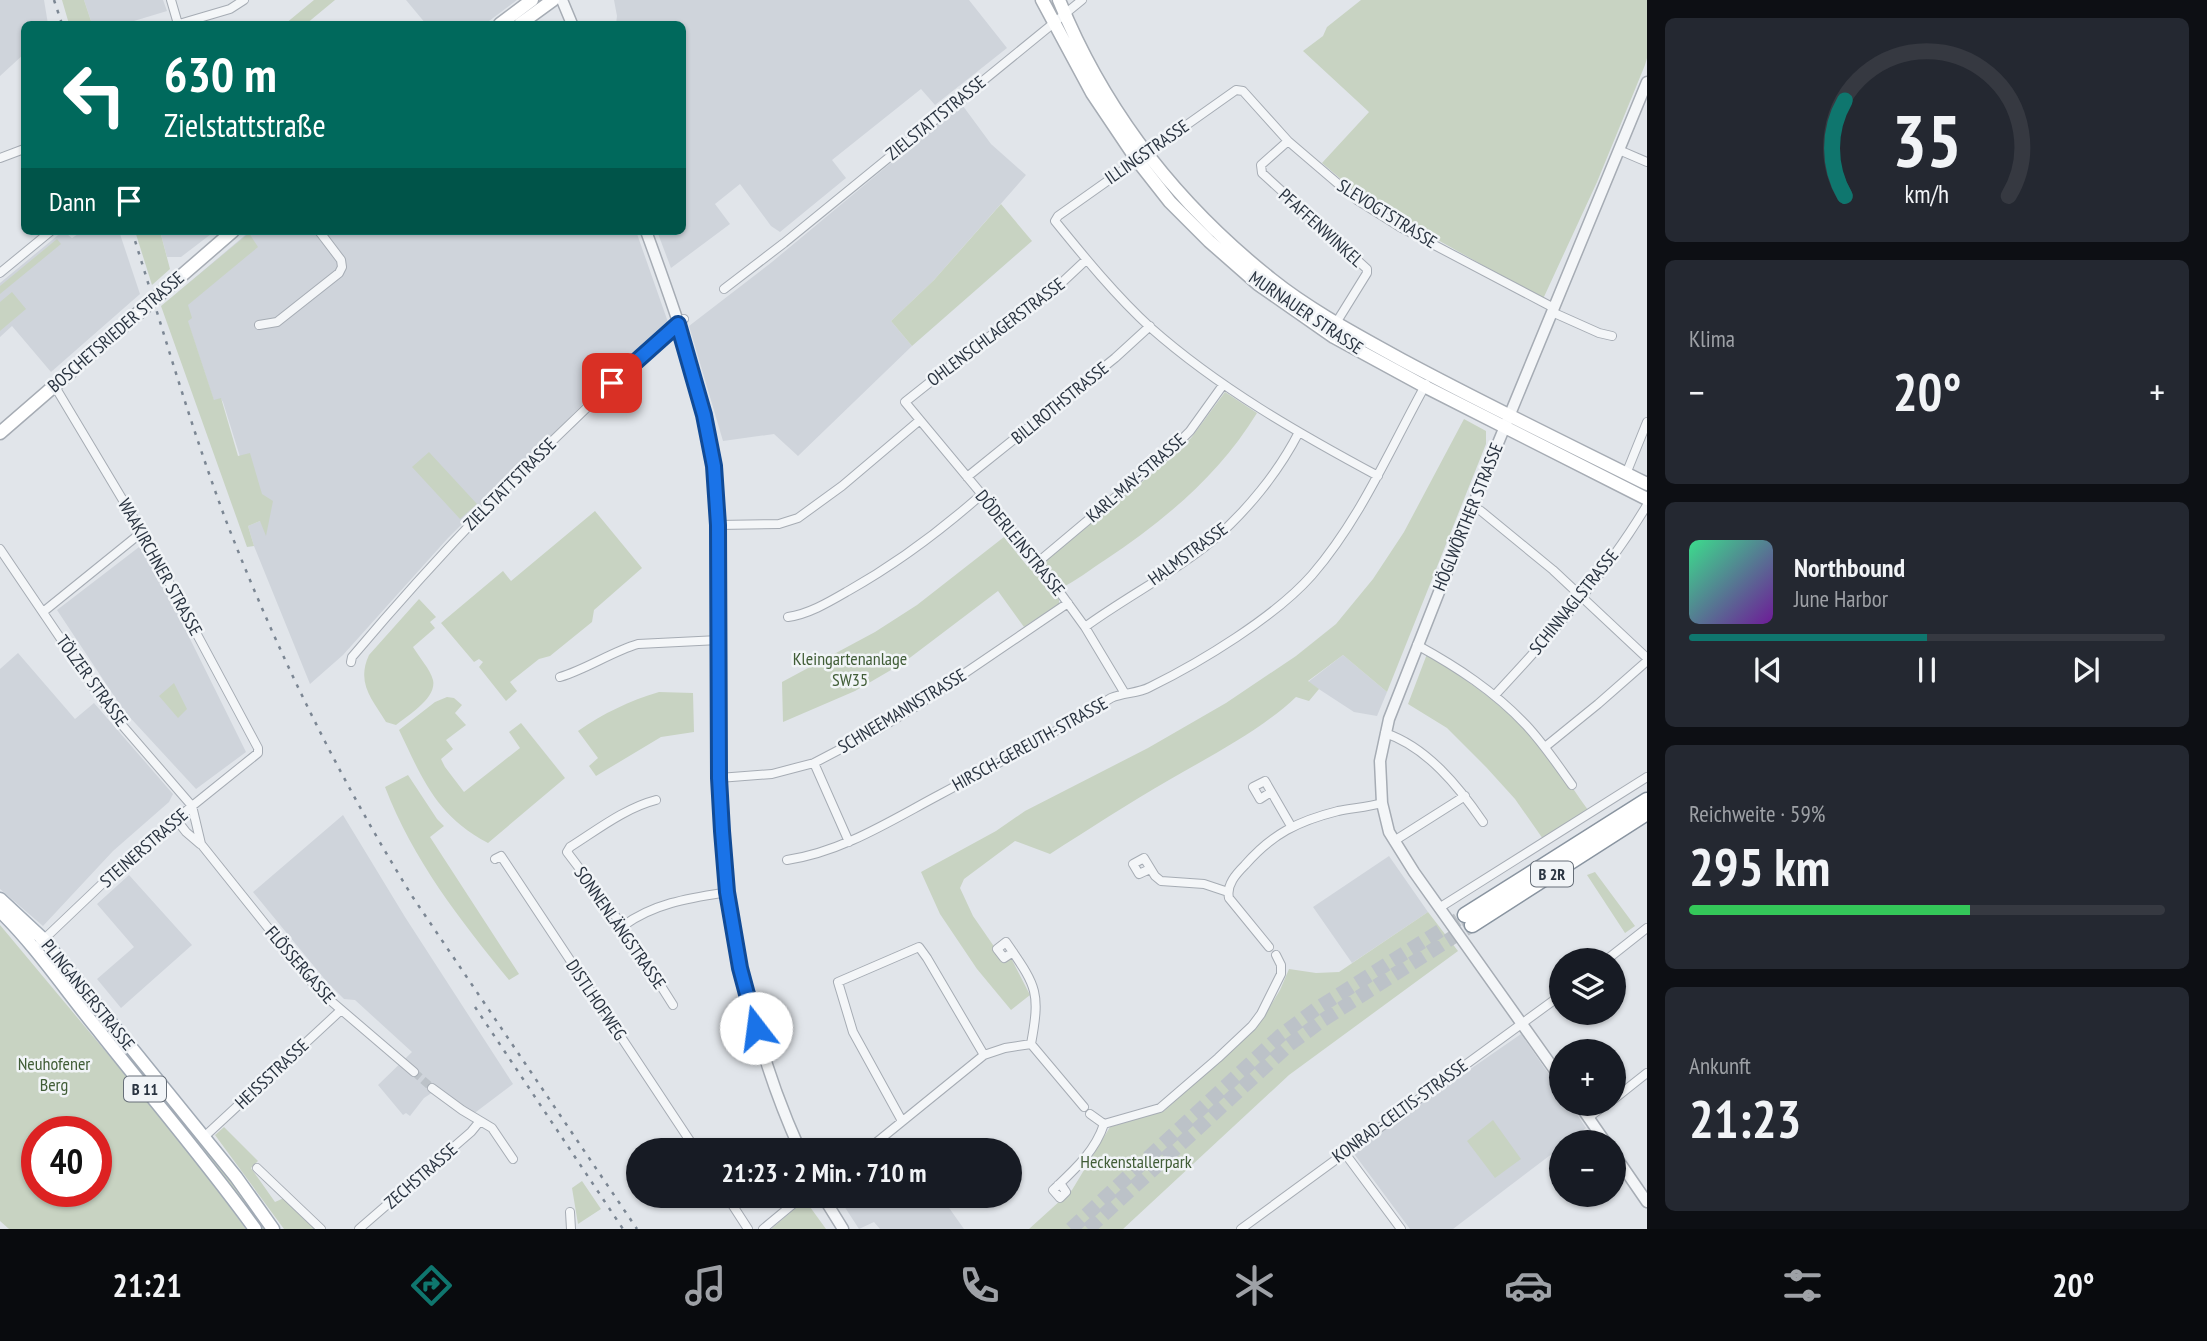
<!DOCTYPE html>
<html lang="de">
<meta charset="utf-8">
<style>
body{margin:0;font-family:"PT Sans Narrow",sans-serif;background:#242831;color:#f1f3f6;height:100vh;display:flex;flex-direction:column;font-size:26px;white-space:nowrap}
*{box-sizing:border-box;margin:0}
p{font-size:23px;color:#9ea1a6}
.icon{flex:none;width:38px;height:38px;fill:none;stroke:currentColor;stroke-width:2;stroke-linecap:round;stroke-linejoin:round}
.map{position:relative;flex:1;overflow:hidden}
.details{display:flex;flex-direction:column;gap:18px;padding:18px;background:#0d0f14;width:560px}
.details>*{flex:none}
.top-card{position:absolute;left:21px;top:21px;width:665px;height:214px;border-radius:10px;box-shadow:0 2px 5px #0004;background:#00695c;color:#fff;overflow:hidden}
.buttons{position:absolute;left:1549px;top:948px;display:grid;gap:14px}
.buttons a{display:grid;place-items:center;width:77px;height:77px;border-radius:50%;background:#171b24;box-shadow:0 2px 5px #0004;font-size:35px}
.speed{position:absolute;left:21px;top:1116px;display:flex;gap:14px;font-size:35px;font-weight:700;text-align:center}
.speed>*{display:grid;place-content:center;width:91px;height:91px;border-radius:50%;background:#171b24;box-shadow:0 2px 5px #0004;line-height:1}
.speed .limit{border:10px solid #d22;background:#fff;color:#111}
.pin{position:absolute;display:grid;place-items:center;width:60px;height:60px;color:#fff;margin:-30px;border-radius:14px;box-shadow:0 4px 10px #0006}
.me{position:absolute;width:77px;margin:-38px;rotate:345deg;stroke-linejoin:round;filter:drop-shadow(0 0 5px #0008)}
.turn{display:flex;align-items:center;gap:24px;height:147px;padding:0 28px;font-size:32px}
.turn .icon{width:91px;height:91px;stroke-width:2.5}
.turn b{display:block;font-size:49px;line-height:60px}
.then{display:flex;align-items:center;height:66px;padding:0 28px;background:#0003;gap:14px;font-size:26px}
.big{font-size:52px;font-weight:700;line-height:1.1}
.details .tile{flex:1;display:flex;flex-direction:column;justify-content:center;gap:10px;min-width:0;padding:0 24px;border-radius:10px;background:#242831}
.details .dial{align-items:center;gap:0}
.dial svg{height:182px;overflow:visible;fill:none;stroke:#363941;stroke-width:7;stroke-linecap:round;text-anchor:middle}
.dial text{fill:#f1f3f6;stroke:none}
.song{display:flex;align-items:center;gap:21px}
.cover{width:84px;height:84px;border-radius:10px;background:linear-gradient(135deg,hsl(150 70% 55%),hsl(280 70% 35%))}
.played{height:7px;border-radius:4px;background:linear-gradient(90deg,#0f766e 50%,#363941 50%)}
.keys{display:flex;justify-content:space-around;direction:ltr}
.heat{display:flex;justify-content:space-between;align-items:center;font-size:38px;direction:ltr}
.charge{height:10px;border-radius:5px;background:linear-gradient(90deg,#34c759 59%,#363941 0)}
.trip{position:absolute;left:626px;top:1138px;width:396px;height:70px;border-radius:35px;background:#171b24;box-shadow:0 2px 5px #0004;font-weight:700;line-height:70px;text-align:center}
.tab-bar{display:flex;height:112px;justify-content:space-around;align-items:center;background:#090b0e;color:#9ea1a6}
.tab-bar .icon{width:49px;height:49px}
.tab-bar .selected{color:#0f766e}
.tab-bar b{font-size:32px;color:#f1f3f6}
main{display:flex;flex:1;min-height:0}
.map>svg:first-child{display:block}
.built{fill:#cfd4db}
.green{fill:#c8d3c2;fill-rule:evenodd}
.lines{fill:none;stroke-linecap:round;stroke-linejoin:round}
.minor-tunnel{stroke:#bcc2c8;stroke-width:8;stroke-dasharray:8 4;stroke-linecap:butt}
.trunk-tunnel{stroke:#bcc2c8;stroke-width:14;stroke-dasharray:14 7;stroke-linecap:butt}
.minor-casing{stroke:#a6acb4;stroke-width:10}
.tertiary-casing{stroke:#a6acb4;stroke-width:13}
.secondary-casing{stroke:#a6acb4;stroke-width:15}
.primary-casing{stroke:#a1aab5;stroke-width:15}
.trunk-casing{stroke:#8994a0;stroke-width:17}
.minor{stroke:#f4f6f8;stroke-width:8}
.tertiary{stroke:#f4f6f8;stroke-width:10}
.secondary{stroke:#fff;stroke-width:12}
.primary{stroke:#fff;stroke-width:12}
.trunk{stroke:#fff;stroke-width:14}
.rail{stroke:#7b8693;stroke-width:2.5;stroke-dasharray:3.5 7;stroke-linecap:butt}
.route-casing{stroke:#114b97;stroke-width:18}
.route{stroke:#1a73e8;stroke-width:12}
.labels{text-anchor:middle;stroke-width:5;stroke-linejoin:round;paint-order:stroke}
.shield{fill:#f1f4f7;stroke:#666e78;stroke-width:2}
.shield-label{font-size:16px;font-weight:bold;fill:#2a3441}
.street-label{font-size:18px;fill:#2a3441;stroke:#f1f4f7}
.park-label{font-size:18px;fill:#415d37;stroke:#f1f4f7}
</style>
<main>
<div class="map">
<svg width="1647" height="1229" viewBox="0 0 1647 1229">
<rect width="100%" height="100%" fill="#e1e5ea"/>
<path class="built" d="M 0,0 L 44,0 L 48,24 L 24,24 L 24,54 L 0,76 Z
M 84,0 L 163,0 L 167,11 L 124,24 L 92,24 Z
M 406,0 L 517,0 L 485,24 L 426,24 Z
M 614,0 L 969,0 L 1007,48 L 935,105 L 921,89 L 832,160 L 846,178 L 780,232 L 771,226 L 740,184 L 715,204 L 730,224 L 671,268 L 657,231 L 682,231 L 682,24 L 616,24 L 617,16 Z
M 963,106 L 991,144 L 1026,175 L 934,280 L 891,321 L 912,346 L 798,456 L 774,434 L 723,441 L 689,326 L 772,262 L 952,112 Z
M 63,231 L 72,238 L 83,231 L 119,231 L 140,294 L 51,372 L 12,326 L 0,337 L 0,283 Z
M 160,231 L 215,231 L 181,257 L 167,257 Z
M 250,231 L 636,231 L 669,325 L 587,400 L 448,538 L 343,655 L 310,684 L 254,546 L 248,526 L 260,521 L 223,402 L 221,399 L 214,401 L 178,292 Z
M 143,544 L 246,752 L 196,789 L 124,711 L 57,610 Z
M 18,653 L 75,719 L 94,703 L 173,794 L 169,802 L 113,851 L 43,926 L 0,889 L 0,669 Z
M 1343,655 L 1387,692 L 1377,716 L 1354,712 L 1308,682 Z
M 343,815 L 405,917 L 513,1084 L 468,1118 L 433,1092 L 424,1098 L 410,1116 L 406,1113 L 403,1115 L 378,1085 L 412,1052 L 355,1000 L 344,999 L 327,982 L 253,892 Z
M 1389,856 L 1428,912 L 1352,963 L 1313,907 Z
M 129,875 L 192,945 L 121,1008 L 97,979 L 134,947 L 97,904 Z
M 1521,1034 L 1561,1092 L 1561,1104 L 1570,1104 L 1586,1128 L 1567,1143 L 1561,1143 L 1561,1147 L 1453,1229 L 1410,1229 L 1352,1151 Z
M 837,1195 L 940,1195 L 964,1229 L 880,1229 L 874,1222 L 859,1229 Z"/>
<path class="green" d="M 62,0 L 84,0 L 92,24 L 69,24 Z
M 314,0 L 335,0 L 306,24 L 285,24 Z
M 1361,0 L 1647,0 L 1647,58 L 1645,65 L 1597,182 L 1543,299 L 1363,198 L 1322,163 L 1369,112 L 1303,51 L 1323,36 L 1327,27 Z
M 1001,204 L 1032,241 L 912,346 L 891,321 L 934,280 Z
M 135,231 L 160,231 L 170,269 L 152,285 Z
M 249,233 L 258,247 L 188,305 L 192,318 L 188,321 L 214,400 L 221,398 L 238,456 L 250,453 L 262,494 L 273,501 L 266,536 L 260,521 L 248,526 L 254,546 L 247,547 L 161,306 Z
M 57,239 L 61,244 L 0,294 L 0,286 Z
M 12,292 L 26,309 L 0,331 L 0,302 Z
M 1225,392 L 1257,413 C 1219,475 1165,520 1105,560 C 1091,569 1075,582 1059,589 L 1044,567 L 1044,562 L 1170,459 L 1191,438 Z
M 1464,419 L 1486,431 L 1486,444 L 1387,692 L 1343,655 L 1308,681 L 1319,689 L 1309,701 L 1296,697 C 1260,731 1212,755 1169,780 C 1129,803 1089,829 1050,854 L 1015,841 L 964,879 L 960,888 L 973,916 L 1002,958 L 1011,958 L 1030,995 L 1011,1010 L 977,969 L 940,914 L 921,872 L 996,831 L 1025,811 L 1148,748 L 1226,703 L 1296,656 L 1336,624 L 1373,579 L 1404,532 Z
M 429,452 L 477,504 L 460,519 L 412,467 Z
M 595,511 L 642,568 L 594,610 L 592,622 L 550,656 L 539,659 L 510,682 L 517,691 L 506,701 L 479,667 L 483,662 L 479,659 L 474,662 L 441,623 L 503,571 L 511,581 Z
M 1004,537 L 1028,567 L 1034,562 L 1059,598 L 1059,604 L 1024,627 L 998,591 L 903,663 L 855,691 L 783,722 L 782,682 L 875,632 L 917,605 Z
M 419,599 L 436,617 L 430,622 L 435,628 L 413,647 C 419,657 430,669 433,680 C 437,698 408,715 396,725 L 386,722 C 372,699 356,683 369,655 Z
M 1427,654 C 1471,682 1514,713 1547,753 C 1562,771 1574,791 1588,810 L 1543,839 L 1515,799 L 1486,767 L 1447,728 L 1408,704 Z
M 174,683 L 187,709 L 178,718 L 159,696 Z
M 659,692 L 693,693 L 694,732 L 661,737 L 596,776 L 589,766 L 598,758 L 578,731 C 604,713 629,701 659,692 Z
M 447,697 L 454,698 L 462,705 L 455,713 L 466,725 L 446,740 L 453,749 L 441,759 L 445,767 L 464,792 L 520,748 L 509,732 L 521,723 L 565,778 L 488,843 C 436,815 423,780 399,730 L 435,702 Z
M 408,775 L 437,819 L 444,826 L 430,837 L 519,974 L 509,980 C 460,920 413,860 385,787 Z
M 1595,872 L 1635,926 L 1625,933 L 1587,875 Z
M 1428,912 L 1458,951 L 1289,1075 L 1123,1229 L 1029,1229 L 1072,1190 L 1110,1127 L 1164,1111 L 1260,1023 L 1280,990 L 1289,969 L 1316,973 L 1339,972 Z
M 0,925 L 122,1071 L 205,1173 L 246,1229 L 9,1229 L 0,1221 ZM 96,1132 L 96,1192 L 37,1192 L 37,1132 Z
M 55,958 L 206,1146 L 269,1229 L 260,1229 L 49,963 Z
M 1493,1120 L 1521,1159 L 1495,1178 L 1467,1141 Z
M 224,1127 L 258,1161 L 251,1168 L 275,1202 L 284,1198 L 317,1229 L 284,1229 L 215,1135 Z
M 582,1181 L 601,1209 L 578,1224 L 572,1188 Z
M 805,1200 L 826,1229 L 771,1229 Z"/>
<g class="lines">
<path class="minor-tunnel" d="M 414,1072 L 432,1088"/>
<path class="trunk-tunnel" d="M 1071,1229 L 1281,1035 L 1316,1009 L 1465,915
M 1088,1229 L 1289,1045 L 1323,1020 L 1472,925"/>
<g class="minor-casing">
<path id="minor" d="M 171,0 L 178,24
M 179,24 L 230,9 L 244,0
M 1288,141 L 1261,165 L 1262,173 L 1367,269 L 1367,273 L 1336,323
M 1619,150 L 1647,162
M 0,158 L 24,149
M 1086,260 L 1054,290 L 968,352 L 905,402 L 1038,562 L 1085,627 L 1124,692
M 0,273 L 51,231
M 724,289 L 784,243 L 1082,0
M 1552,312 L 1599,333 L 1612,336
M 259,325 L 277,322 L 339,273 L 342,267 L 341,260 L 319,231
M 1626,474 L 1647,422
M 1378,476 C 1298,433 1219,388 1151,328 C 1116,296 1085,258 1055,221 L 1058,216 L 1236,90 L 1243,91 L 1288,141 L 1357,200 L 1400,227 L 1554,308
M 967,477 L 1115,358 L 1150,326
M 1472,507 L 1481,511 L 1553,570 L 1647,658
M 718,525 L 779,524 L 798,518 L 842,486 L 920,420
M 0,549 L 109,710 L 192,806 L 201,844 L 317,989 L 414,1072
M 1038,562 L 1168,453 L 1190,431 L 1223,385
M 43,612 L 142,532
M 788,617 C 809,614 829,602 848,591 C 896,564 939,532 981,495
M 1085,627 C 1126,597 1172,574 1211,542 C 1246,512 1278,473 1299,432
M 1417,645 C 1457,667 1494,691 1526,725 C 1543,743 1557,764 1572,785
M 351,662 L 352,657 C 454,536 565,423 684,319
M 560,677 C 587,669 611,652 638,644 L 719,640
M 1495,695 C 1550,636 1606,574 1647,505
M 1385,733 C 1427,747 1459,787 1483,822
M 1545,747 L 1598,704 L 1647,661
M 814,763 L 849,842
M 719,778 L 772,774 L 814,763 L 877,730 L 915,707 L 1068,603
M 1271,792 L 1260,799 L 1253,787 L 1265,781 L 1291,826
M 656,800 C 625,808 597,830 570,847 L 567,852 L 623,926 L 673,1005
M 176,819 L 186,832 L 200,844
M 1394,841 L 1465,796
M 495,859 L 501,856 L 507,865 L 696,1150
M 787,860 C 842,852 890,821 939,795 C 997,764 1055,733 1111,698 C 1124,692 1137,694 1150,687 C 1201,662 1275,617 1312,575 C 1361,518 1390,449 1426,384
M 1150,869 L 1139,874 L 1133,864 L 1144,858 L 1155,876 L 1161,881 L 1204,884 L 1228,892
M 1439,908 L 1647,777
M 623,926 C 654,903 690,898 728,892
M 40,943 L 124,863 L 176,819 L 258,753 L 258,748 L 142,532 L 54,385
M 1269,947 L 1229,898 C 1226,885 1236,874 1245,865 C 1272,834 1298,821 1338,811 C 1353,808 1368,807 1382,803
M 1013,952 L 1004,958 L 997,949 L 1006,942 C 1036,986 1041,990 1031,1044
M 1605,961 L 1647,928
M 1031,1044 L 1084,1107
M 432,1088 L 462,1110 L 492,1128 L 513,1159
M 1614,1099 L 1647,1073
M 1090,1114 L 1104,1124 L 1160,1108 L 1218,1058 L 1252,1026 L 1261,1014 L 1281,974 L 1281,965 L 1276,955
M 1588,1118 L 1606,1104
M 902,1121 L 853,1032 L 838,982 L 919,947 L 927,958 L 984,1055
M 204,1137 L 340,1011
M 867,1150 L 984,1055 L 1005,1048 L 1031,1044
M 1344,1152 L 1401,1229
M 257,1168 L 321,1229
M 1058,1185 L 1062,1186 L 1066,1192 L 1060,1198 L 1053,1190 C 1073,1171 1095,1152 1104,1124
M 726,1195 L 748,1229
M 570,1212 L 571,1229
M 359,1229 L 471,1132 L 480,1121
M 763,1229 L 804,1195
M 1241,1229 L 1561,995"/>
</g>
<g class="tertiary-casing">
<path id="tertiary" d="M 562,0 L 572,24
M 646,231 C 676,313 709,403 717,490 C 719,520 718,550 719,580 C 719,647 717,714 720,781 C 724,908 747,1033 800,1150
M 1561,1079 L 1414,872 L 1389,832 L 1382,803 L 1380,761 L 1389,719 L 1489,465 L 1647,82
M 1579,1104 L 1606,1143
M 1614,1154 L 1647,1202
M 822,1195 L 843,1229"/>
</g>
<g class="secondary-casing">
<path id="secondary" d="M 1042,0 L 1092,93 L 1137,160 L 1170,202 L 1209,241 L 1258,284 L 1334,337 L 1424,386 L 1647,499
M 1059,0 C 1104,111 1178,205 1271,279 C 1311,311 1357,335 1402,360 C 1482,403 1565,443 1647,484
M 500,24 L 532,0
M 520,24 L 553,0
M 0,433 L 233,231"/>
</g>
<g class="primary-casing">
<path id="primary" d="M 0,899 L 44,940 L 236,1177 L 273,1229
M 0,911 C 37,947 66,991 99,1031 C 151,1097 206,1161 255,1229"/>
</g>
<g class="trunk-casing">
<path id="trunk" d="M 1465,915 L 1647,800
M 1472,925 L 1647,813"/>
</g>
<use href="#minor" class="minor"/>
<use href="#tertiary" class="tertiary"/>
<use href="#secondary" class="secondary"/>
<use href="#primary" class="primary"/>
<use href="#trunk" class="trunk"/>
<path class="rail" d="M 54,0 L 62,24
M 132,231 C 162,327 190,424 225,518 C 276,650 338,776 412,896 L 637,1229
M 475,1007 L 623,1229"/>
</g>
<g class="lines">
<g class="route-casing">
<path id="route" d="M 612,383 L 678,324 L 704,415 L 714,466 L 718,525 L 719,778 L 722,831 L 727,892 L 740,968 L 756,1028"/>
</g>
<use href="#route" class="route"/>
</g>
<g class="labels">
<g class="shield">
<rect x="1531" y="861.5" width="42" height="25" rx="5"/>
<rect x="124" y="1076.5" width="42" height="25" rx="5"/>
</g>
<g class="shield-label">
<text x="1552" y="880">B 2R</text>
<text x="145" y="1095">B 11</text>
</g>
<g class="street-label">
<text transform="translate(936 118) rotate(-39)" y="6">ZIELSTATTSTRASSE</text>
<text transform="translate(1147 152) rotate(-35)" y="6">ILLINGSTRASSE</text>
<text transform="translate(1387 214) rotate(32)" y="6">SLEVOGTSTRASSE</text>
<text transform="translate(1321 228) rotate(42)" y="6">PFAFFENWINKEL</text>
<text transform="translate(1306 313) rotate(34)" y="6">MURNAUER STRASSE</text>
<text transform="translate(116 332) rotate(-41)" y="6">BOSCHETSRIEDER STRASSE</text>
<text transform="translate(996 332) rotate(-37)" y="6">OHLENSCHLAGERSTRASSE</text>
<text transform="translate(1060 403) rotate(-39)" y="6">BILLROTHSTRASSE</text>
<text transform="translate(1136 478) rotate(-41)" y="6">KARL-MAY-STRASSE</text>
<text transform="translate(510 484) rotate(-45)" y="6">ZIELSTATTSTRASSE</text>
<text transform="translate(1468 517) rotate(-68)" y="6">HÖGLWÖRTHER STRASSE</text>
<text transform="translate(1020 543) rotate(51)" y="6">DÖDERLEINSTRASSE</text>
<text transform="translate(1188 554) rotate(-36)" y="6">HALMSTRASSE</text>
<text transform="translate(160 567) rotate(61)" y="6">WAAKIRCHNER STRASSE</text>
<text transform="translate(1574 602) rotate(-51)" y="6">SCHINNAGLSTRASSE</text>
<text transform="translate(92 681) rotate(54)" y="6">TÖLZER STRASSE</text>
<text transform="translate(902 711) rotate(-31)" y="6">SCHNEEMANNSTRASSE</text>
<text transform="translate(1030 744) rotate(-29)" y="6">HIRSCH-GEREUTH-STRASSE</text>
<text transform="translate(144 848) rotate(-41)" y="6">STEINERSTRASSE</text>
<text transform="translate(620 928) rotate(55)" y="6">SONNENLÄNGSTRASSE</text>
<text transform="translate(300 965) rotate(49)" y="6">FLÖSSERGASSE</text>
<text transform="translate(88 995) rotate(51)" y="6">PLINGANSERSTRASSE</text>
<text transform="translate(596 1000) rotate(56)" y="6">DISTLHOFWEG</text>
<text transform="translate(272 1074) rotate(-43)" y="6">HEISSSTRASSE</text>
<text transform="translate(1400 1111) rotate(-36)" y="6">KONRAD-CELTIS-STRASSE</text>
<text transform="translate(421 1176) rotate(-41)" y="6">ZECHSTRASSE</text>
</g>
<g class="park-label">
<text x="850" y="665">Kleingartenanlage<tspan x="850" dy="21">SW35</tspan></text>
<text x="54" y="1070">Neuhofener<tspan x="54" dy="21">Berg</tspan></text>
<text x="1136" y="1168">Heckenstallerpark</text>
</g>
</g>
</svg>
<div class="buttons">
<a><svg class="icon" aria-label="layers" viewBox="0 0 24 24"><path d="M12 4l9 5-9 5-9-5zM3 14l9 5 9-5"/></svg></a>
<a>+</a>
<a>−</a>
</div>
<div class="speed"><div class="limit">40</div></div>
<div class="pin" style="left:612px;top:383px;background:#d93025"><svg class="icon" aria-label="arrive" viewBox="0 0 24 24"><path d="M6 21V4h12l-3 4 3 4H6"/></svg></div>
<svg class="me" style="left:756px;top:1028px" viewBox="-20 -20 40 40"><circle r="19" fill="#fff"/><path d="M0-13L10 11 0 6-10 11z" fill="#1a73e8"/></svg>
<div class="trip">21:23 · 2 Min. · 710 m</div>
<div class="top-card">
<div class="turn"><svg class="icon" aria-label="left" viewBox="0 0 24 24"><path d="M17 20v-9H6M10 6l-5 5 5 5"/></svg><div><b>630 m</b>Zielstattstraße</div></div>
<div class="then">Dann<svg class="icon" aria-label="arrive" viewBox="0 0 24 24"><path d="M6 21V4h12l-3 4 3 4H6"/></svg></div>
</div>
</div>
<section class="details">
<div class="tile dial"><svg viewBox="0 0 100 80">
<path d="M14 69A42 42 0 1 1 86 69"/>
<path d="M14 69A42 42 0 0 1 14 27" stroke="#0f766e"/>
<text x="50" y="56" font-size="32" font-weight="700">35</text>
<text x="50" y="72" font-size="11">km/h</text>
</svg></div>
<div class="tile"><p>Klima</p>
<div class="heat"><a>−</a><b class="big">20°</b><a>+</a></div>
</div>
<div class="tile">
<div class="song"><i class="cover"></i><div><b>Northbound</b><p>June Harbor</p></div></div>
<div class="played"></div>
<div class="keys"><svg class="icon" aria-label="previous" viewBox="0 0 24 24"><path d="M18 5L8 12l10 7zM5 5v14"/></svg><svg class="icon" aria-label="pause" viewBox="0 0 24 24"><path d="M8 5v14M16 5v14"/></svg><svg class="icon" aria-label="next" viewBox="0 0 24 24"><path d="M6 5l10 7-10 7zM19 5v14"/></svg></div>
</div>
<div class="tile"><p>Reichweite · 59%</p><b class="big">295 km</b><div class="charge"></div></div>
<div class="tile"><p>Ankunft</p><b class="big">21:23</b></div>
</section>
</main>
<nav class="tab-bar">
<b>21:21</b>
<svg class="icon selected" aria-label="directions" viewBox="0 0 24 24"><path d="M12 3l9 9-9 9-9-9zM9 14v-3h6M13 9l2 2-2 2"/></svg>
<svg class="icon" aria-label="music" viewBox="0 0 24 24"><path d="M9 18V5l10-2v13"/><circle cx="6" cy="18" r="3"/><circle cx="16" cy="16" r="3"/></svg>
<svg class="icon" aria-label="phone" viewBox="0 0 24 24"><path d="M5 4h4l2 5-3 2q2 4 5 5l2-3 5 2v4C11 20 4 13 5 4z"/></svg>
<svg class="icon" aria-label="climate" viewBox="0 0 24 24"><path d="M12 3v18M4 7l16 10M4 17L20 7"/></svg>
<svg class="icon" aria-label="car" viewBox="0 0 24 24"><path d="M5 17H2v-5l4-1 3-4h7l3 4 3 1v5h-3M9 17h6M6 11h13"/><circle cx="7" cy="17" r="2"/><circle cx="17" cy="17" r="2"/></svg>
<svg class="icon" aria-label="filters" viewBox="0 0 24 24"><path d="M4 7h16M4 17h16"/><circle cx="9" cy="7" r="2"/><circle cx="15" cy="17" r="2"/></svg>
<b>20°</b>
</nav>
